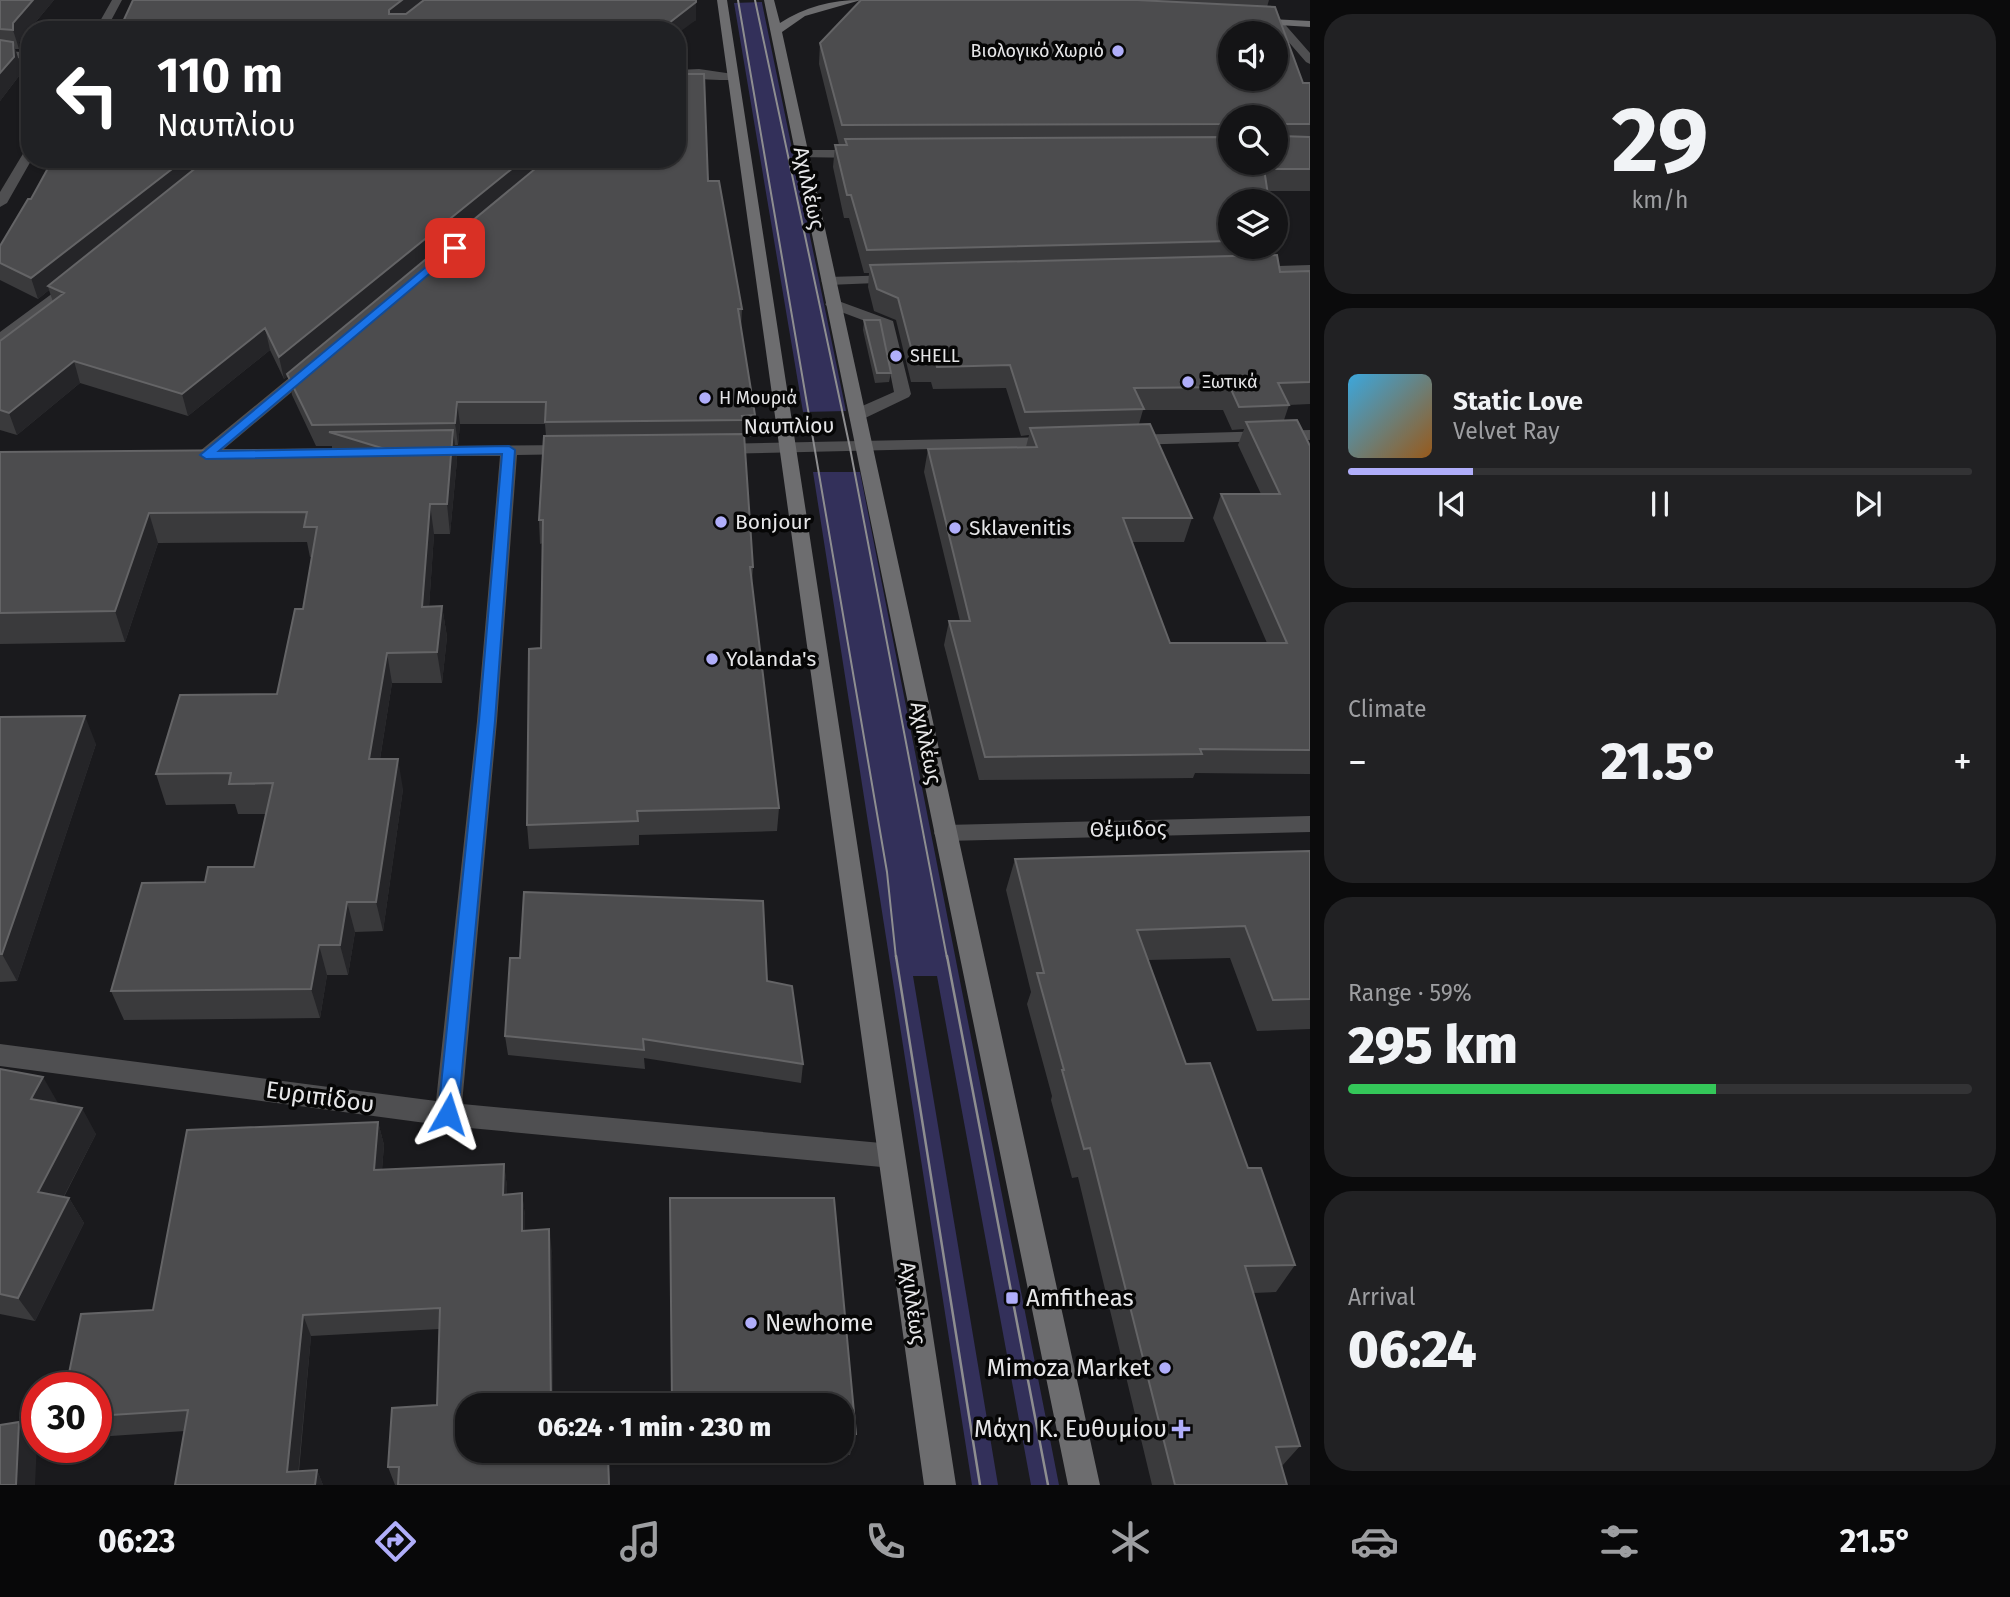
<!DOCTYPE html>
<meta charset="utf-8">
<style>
body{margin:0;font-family:"Fira Sans",sans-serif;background:#212123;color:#f1f3f6;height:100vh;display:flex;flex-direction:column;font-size:26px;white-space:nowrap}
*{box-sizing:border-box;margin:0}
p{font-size:23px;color:#9d9ea1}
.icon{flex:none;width:38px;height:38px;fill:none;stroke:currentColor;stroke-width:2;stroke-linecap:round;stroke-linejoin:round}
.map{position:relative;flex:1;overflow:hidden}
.details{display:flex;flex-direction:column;gap:14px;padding:14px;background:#0b0b0c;width:700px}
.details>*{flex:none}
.top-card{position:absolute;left:21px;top:21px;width:665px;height:147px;border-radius:28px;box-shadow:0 2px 5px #0004,0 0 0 2px #333335;background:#202124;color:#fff;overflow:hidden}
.controls{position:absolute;left:1218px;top:21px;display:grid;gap:14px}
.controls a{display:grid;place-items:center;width:70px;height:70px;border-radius:50%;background:#141416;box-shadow:0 2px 5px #0004,0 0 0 2px #333335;font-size:35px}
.speed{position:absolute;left:21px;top:1372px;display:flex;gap:14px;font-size:35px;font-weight:700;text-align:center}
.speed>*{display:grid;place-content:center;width:91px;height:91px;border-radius:50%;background:#141416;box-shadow:0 2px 5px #0004,0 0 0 2px #333335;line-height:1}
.speed .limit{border:10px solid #d22;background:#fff;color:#111}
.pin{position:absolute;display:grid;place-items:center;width:60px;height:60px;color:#fff;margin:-30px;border-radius:14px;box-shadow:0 4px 10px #0006}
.me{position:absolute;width:77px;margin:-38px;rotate:6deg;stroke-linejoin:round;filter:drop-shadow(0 0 5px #0008)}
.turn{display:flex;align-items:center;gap:24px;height:147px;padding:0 21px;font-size:32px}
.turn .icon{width:91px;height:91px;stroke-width:2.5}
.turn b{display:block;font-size:49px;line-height:60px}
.big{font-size:52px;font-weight:800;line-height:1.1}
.details .widget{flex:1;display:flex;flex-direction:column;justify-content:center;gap:10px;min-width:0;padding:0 24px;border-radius:28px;background:#212123}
.details .dial{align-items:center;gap:0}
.dial b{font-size:91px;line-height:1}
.song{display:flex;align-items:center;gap:21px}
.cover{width:84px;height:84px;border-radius:10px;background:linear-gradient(135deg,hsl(200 70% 55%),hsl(30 70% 35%))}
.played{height:7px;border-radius:4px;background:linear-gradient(90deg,#b0aefa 20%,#333335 20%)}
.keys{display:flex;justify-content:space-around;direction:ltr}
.heat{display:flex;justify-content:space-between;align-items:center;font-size:38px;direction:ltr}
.charge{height:10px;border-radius:5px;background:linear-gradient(90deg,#34c759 59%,#333335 0)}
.trip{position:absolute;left:455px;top:1393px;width:399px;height:70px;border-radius:28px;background:#141416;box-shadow:0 2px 5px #0004,0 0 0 2px #333335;font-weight:800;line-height:70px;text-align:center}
.tabs{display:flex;height:112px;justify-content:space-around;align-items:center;background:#080809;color:#9d9ea1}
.tabs .icon{width:49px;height:49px}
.tabs .on{color:#b0aefa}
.tabs b{font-size:32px;color:#f1f3f6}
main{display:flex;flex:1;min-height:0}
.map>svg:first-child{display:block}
.green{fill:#33305a}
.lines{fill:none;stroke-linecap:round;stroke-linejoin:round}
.lane{fill:#4f4f51;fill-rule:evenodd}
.street{fill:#4f4f51;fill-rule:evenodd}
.secondary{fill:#6d6d6f;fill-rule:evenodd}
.tram-far1{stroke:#8e8e90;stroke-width:2}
.tram{stroke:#8e8e90;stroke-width:2.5}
.wall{fill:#3a3a3c;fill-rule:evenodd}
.shaded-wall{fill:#252528}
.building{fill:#4c4c4e;stroke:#646466;stroke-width:2;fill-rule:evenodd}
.route{fill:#1a73e8;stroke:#114b97;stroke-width:2}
.poi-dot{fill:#b0aefa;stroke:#060606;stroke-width:2.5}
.labels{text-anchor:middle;stroke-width:7;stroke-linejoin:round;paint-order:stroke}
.far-poi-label{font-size:18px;fill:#e6e6e8;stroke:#060606;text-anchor:start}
.street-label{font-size:21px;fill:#e6e6e8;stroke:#060606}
.poi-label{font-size:21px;fill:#e6e6e8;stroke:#060606;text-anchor:start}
.near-street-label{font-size:24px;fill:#e6e6e8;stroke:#060606}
.near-poi-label{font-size:24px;fill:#e6e6e8;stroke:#060606;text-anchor:start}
</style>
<main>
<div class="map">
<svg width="1310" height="1485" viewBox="0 0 1310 1485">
<rect width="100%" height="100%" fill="#1a1a1d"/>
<path class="green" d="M 762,2 L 762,3 L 846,411 L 803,412 L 734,3 Z
M 813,472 L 860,472 L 1059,1485 L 1031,1485 L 937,976 L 913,976 L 998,1485 L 972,1485 Z"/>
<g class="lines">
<path class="lane" d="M 833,299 L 893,321 L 911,394 L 909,397 L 863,419 L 851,419 L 849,415 L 851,411 L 894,392 L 881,327 L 828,307 L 825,304 Z"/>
<path class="street" d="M 112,0 L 122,0 L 106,30 L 95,30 Z
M 1273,20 L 1281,20 L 1310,53 L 1310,64 L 1306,62 L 1273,24 Z
M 0,50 L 30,53 L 30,60 L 0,56 Z
M 699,69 L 733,74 L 739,78 C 732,83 691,77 677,78 L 677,70 Z
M 30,148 L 30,159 L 32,159 L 7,203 L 0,207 L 0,192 L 24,152 Z
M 801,150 L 861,150 L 867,154 L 861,158 L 796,157 L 795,154 Z
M 1310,265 L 1310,273 L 1250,275 L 1243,271 L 1250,267 Z
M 896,275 L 901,276 L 903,279 L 901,282 L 828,285 L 821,281 L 828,277 Z
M 72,279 L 77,280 L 79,283 L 77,286 L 5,343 L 0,345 L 0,332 Z
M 312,362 L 318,364 L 320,367 L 318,370 L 212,459 L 200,459 L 197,455 L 200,451 L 306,364 Z
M 1310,430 L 1310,440 L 1129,445 L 1121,440 L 1129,435 Z
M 1055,437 L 1063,442 L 1061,446 L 716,454 L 708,449 L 716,444 Z
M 572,445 L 578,446 L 581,450 L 578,454 L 517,455 L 497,721 L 462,1104 L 892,1144 L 901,1147 L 905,1156 L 901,1165 L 892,1168 L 448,1126 L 0,1066 L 0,1044 L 436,1101 L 477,721 L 500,456 L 429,456 L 420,451 L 429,446 Z
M 1310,816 L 1310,832 L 945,841 L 937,839 L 934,833 L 937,827 L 945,825 Z"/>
<path class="secondary" d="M 717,0 L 727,0 L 956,1485 L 924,1485 Z
M 764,0 L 774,0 L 780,23 C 804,7 832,0 861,0 L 805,16 L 782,32 L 1100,1485 L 1068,1485 Z
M 1251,18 L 1310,21 L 1310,27 L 1247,23 L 1247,19 Z"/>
<path class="tram-far1" d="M 738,0 L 887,872 L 896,958
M 755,0 L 850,448 L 947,958"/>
<path class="tram" d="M 896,956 L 980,1485
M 947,956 L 1048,1485"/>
</g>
<path class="wall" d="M 0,0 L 54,0 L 19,42 L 19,49 L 15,49 L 19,61 L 19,76 L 0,101 Z
M 861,0 L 1269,0 L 1267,7 L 1303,83 L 1310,83 L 1310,191 L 1267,191 L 1230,201 L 1230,247 L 1273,247 L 1270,255 L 1280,272 L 1310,271 L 1310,404 L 1289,405 L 1284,420 L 1310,446 L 1310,774 L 1195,773 L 1193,778 L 979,780 L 944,645 L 949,621 L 960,621 L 924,472 L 928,449 L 1026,447 L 1029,435 L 1021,436 L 1006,388 L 933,389 L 931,382 L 911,382 L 896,320 L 874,311 L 868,287 L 869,273 L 864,273 L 849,218 L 844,218 L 833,167 L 835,145 L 839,145 L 819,64 L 820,43 ZM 1230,117 L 1276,163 L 1230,163 ZM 1143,410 L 1223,410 L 1232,430 L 1244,429 L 1238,445 L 1261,494 L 1221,494 L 1213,518 L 1267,643 L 1170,643 L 1132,542 L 1184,542 L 1192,518 L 1139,424 Z
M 696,2 L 696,20 L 677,30 L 122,30 L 121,26 Z
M 708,181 L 742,309 L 741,328 L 755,415 L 754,437 L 744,437 L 753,567 L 752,584 L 779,808 L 777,831 L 639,835 L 639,845 L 529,849 L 527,825 L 541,648 L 543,543 L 540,544 L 539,520 L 546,436 L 545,424 L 460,424 L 458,445 L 455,445 L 457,460 L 450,534 L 434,534 L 429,607 L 442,606 L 447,637 L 442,683 L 392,683 L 380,759 L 403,789 L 383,931 L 355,932 L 348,975 L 327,975 L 320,1018 L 124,1020 L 111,991 L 205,882 L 254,867 L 266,814 L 238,814 L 235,804 L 166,805 L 156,774 L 277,694 L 303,609 L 312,557 L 310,557 L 307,542 L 158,543 L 125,642 L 0,644 L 0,452 L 332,449 L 332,446 L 316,446 L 292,395 L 288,376 L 284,379 L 270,350 L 188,416 L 80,383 L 17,435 L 0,430 L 0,341 L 53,302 L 49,290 L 38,299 L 0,280 L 0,246 Z
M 864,320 L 891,373 L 889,382 L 875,383 L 863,330 Z
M 0,717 L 96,744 L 17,981 L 0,982 Z
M 1310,851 L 1310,1029 L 1257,1031 L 1230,958 L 1148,960 L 1186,1064 L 1248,1168 L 1295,1265 L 1276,1292 L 1253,1293 L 1300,1446 L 1282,1466 L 1287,1485 L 1152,1485 L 1078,1177 L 1072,1178 L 1051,1100 L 1052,1096 L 1027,1004 L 1031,992 L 1006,890 L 1015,859 Z
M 767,981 L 803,1064 L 801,1083 L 644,1058 L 645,1069 L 508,1055 L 505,1036 Z
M 0,1069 L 58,1103 L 96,1134 L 64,1197 L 69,1198 L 84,1223 L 35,1321 L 0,1314 Z
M 378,1122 L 384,1145 L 382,1170 L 504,1164 L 507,1187 L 507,1194 L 522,1193 L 525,1216 L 525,1231 L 552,1251 L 553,1405 L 467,1405 L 467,1451 L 553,1451 L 553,1457 L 608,1455 L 610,1485 L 395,1485 L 388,1467 L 437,1405 L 439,1329 L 311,1336 L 299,1471 L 317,1470 L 323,1485 L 175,1485 L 185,1431 L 96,1437 L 96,1388 L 153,1310 Z
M 670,1198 L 834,1198 L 856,1434 L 850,1455 L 672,1457 L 672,1451 L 842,1451 L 842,1405 L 672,1405 Z"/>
<path class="shaded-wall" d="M 33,0 L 54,0 L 19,42 L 19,49 L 13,30 L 13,23 Z
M 402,0 L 428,0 L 391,28 L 389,10 Z
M 696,2 L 696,20 L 677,34 L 677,30 L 660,30 Z
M 13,42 L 19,61 L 19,76 L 0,101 L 0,73 Z
M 185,159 L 214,159 L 48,286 L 49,290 L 38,299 L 31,278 Z
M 524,159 L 550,159 L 284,379 L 279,357 Z
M 265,328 L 270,350 L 188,416 L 182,394 Z
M 74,361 L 80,383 L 17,435 L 9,413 Z
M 457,402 L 460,424 L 458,445 L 455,423 Z
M 453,430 L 457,460 L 450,534 L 447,504 Z
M 430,504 L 434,534 L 427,637 L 422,607 Z
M 149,513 L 158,543 L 125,642 L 115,611 Z
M 442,606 L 447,637 L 442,683 L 437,652 Z
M 387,653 L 392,683 L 375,790 L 369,759 Z
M 85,716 L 96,744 L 17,981 L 2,954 Z
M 398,759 L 403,789 L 383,931 L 376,902 Z
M 347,902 L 355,932 L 348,975 L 340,945 Z
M 319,945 L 327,975 L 320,1018 L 311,989 Z
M 43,1077 L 58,1103 L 31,1099 Z
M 82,1108 L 96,1134 L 53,1217 L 38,1192 Z
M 378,1122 L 384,1145 L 380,1193 L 374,1170 Z
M 504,1164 L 507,1187 L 507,1217 L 503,1195 Z
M 522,1193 L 525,1216 L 525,1253 L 522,1231 Z
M 69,1198 L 84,1223 L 35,1321 L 18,1298 Z
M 549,1229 L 552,1251 L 553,1405 L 551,1405 Z
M 303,1315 L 311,1336 L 297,1485 L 287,1472 Z
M 19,1422 L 37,1443 L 35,1485 L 16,1485 Z
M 317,1470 L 323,1485 L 315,1485 Z"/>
<path class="building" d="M 0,0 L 33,0 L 13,23 L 13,30 L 0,29 Z
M 133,0 L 402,0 L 389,10 L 389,14 L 406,14 L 424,0 L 696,0 L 696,2 L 660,30 L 194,30 L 202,24 L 121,26 Z
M 861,0 L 1137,0 L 1275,7 L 1303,83 L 1310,83 L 1310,124 L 1283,124 L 1280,126 L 1281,136 L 1310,137 L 1310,169 L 1264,169 L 1269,201 L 1230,201 L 1230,241 L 867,250 L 851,195 L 847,195 L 835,145 L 847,145 L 845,139 L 1230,137 L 1230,163 L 1276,163 L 1276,117 L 1230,117 L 1230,124 L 842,125 L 820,43 ZM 1230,33 L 1276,33 L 1276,79 L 1230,79 Z
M 0,40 L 13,42 L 14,57 L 0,73 Z
M 677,74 L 704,74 L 708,181 L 719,181 L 742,309 L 738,309 L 755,415 L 742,416 L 743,420 L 545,422 L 546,402 L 457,402 L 455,423 L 312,425 L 287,374 L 547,159 L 677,159 Z
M 53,159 L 185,159 L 31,278 L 0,263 L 0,246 L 28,199 L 31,199 Z
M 207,159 L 524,159 L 279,357 L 265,328 L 182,394 L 74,361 L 9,413 L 0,410 L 0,341 L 64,293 L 48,286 Z
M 1277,255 L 1280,272 L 1310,271 L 1310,382 L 1278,383 L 1289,405 L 1239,407 L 1230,387 L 1134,388 L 1144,409 L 1025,412 L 1010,365 L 937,367 L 935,359 L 914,359 L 898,298 L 877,289 L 870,265 Z
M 864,320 L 880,320 L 891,373 L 877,373 Z
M 1297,420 L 1310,446 L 1310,750 L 1200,749 L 1202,754 L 985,757 L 949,621 L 970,621 L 928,449 L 1037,447 L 1030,428 L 1150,424 L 1192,518 L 1123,518 L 1170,643 L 1287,643 L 1221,494 L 1280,494 L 1246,422 Z
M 453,430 L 447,504 L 430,504 L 422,607 L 442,606 L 437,652 L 387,653 L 369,759 L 398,759 L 376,902 L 347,902 L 340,945 L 319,945 L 311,989 L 111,991 L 142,883 L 205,882 L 208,867 L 254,867 L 273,783 L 229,784 L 231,773 L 156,774 L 180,695 L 277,694 L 295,609 L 303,609 L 317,527 L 304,527 L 307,512 L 149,513 L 115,611 L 0,613 L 0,452 L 385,449 L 329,432 Z
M 744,434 L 753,567 L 750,567 L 779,808 L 637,811 L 638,821 L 527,825 L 529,649 L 541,648 L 543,520 L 539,520 L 544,436 Z
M 85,716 L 2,954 L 0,954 L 0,717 Z
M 1310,851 L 1310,999 L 1273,1000 L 1245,926 L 1137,930 L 1186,1064 L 1210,1063 L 1248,1168 L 1261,1168 L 1295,1265 L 1245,1266 L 1300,1446 L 1276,1447 L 1287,1485 L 1175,1485 L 1090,1148 L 1084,1149 L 1062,1070 L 1064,1070 L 1037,973 L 1044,973 L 1015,859 Z
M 524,892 L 763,901 L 767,981 L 792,986 L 803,1064 L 643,1039 L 644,1050 L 505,1036 L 510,958 L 520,958 Z
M 0,1069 L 43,1077 L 31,1099 L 82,1108 L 38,1192 L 69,1198 L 18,1298 L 0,1294 Z
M 378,1122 L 374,1170 L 504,1164 L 503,1195 L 522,1193 L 522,1231 L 549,1229 L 551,1405 L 467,1405 L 467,1451 L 551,1451 L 551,1457 L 608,1455 L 609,1485 L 398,1485 L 399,1467 L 388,1467 L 392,1408 L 437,1405 L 440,1308 L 303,1315 L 287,1472 L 317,1470 L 315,1485 L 175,1485 L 188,1410 L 96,1416 L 96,1388 L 66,1388 L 81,1314 L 153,1310 L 187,1130 Z
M 670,1198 L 834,1198 L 856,1434 L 842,1434 L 842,1405 L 672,1405 Z
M 19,1422 L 16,1485 L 0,1485 L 0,1425 Z"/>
<path class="route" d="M 451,246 L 460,248 L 219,451 L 509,446 L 515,450 L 495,721 L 458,1114 L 455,1121 L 448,1123 L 441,1121 L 438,1114 L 479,721 L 502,454 L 206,459 L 200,455 Z"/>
<g class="poi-dot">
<circle cx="1118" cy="51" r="7"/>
<circle cx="896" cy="356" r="7"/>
<circle cx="1188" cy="382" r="7"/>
<circle cx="705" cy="398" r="7"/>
<circle cx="721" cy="522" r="7"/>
<circle cx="955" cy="528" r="7"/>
<circle cx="712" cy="659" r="7"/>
<rect x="1005" y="1291" width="14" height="14" rx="3.5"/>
<circle cx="751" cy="1323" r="7"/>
<circle cx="1165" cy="1368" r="7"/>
<path d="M1177.5 1418.5h7v7h7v7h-7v7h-7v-7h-7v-7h7z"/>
</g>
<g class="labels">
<g class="far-poi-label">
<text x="1104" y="57" text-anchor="end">Βιολογικό Χωριό</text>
<text x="910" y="362">SHELL</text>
<text x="1202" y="388">Ξωτικά</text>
<text x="719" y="404">Η Μουριά</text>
</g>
<g class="street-label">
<text transform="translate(809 188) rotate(78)" y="7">Αχιλλέως</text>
<text transform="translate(789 426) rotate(-1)" y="7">Ναυπλίου</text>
<text transform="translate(926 743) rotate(78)" y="7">Αχιλλέως</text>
<text transform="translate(1128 829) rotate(-1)" y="7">Θέμιδος</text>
<text transform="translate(913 1303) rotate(82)" y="7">Αχιλλέως</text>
</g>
<g class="poi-label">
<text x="735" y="529">Bonjour</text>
<text x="969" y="535">Sklavenitis</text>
<text x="726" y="666">Yolanda's</text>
</g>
<g class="near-street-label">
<text transform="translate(320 1097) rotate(8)" y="8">Ευριπίδου</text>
</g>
<g class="near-poi-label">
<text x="1026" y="1306">Amfitheas</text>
<text x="765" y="1331">Newhome</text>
<text x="1151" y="1376" text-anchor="end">Mimoza Market</text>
<text x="1167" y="1437" text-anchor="end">Μάχη Κ. Ευθυμίου</text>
</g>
</g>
</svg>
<div class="controls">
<a><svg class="icon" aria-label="sound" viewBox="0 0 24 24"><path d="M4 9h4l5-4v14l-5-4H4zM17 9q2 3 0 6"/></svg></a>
<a><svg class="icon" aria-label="search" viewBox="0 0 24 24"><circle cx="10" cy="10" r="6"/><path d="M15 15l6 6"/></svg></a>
<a><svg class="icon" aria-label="layers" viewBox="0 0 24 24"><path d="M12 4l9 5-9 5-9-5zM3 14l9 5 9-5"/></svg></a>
</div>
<div class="speed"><div class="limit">30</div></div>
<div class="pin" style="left:455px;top:248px;background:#d93025"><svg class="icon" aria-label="arrive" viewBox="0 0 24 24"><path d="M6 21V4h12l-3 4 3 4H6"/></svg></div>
<svg class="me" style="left:448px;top:1114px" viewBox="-20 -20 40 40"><path d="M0-17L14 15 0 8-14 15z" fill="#1a73e8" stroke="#fff" stroke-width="4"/></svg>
<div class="trip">06:24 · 1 min · 230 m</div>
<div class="top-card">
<div class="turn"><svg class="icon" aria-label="left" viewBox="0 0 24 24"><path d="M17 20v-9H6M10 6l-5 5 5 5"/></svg><div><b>110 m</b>Ναυπλίου</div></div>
</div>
</div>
<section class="details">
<div class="widget dial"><b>29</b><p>km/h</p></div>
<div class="widget">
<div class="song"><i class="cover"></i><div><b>Static Love</b><p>Velvet Ray</p></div></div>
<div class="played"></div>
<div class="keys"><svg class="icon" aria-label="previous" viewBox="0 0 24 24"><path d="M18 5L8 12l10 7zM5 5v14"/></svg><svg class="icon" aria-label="pause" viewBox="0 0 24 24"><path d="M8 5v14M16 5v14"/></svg><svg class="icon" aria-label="next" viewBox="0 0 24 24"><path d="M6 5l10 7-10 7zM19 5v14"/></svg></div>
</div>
<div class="widget"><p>Climate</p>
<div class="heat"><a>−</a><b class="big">21.5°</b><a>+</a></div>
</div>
<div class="widget"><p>Range · 59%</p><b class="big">295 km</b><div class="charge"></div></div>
<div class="widget"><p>Arrival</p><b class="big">06:24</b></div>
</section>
</main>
<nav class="tabs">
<b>06:23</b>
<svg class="icon on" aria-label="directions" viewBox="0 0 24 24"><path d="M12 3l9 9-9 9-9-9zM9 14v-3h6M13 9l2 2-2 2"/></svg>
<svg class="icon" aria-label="music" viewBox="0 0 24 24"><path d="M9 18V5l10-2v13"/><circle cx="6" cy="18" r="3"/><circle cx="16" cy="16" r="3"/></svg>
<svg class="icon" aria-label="phone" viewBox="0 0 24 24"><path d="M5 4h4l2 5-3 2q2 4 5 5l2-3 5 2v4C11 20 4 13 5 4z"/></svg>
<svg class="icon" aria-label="climate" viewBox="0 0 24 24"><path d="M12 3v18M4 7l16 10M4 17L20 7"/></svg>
<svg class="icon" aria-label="car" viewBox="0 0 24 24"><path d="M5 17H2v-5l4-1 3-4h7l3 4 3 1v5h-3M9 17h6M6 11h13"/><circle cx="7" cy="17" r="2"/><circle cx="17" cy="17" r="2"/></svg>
<svg class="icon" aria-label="filters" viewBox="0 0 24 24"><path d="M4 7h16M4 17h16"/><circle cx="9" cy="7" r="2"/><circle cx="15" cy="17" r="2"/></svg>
<b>21.5°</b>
</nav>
